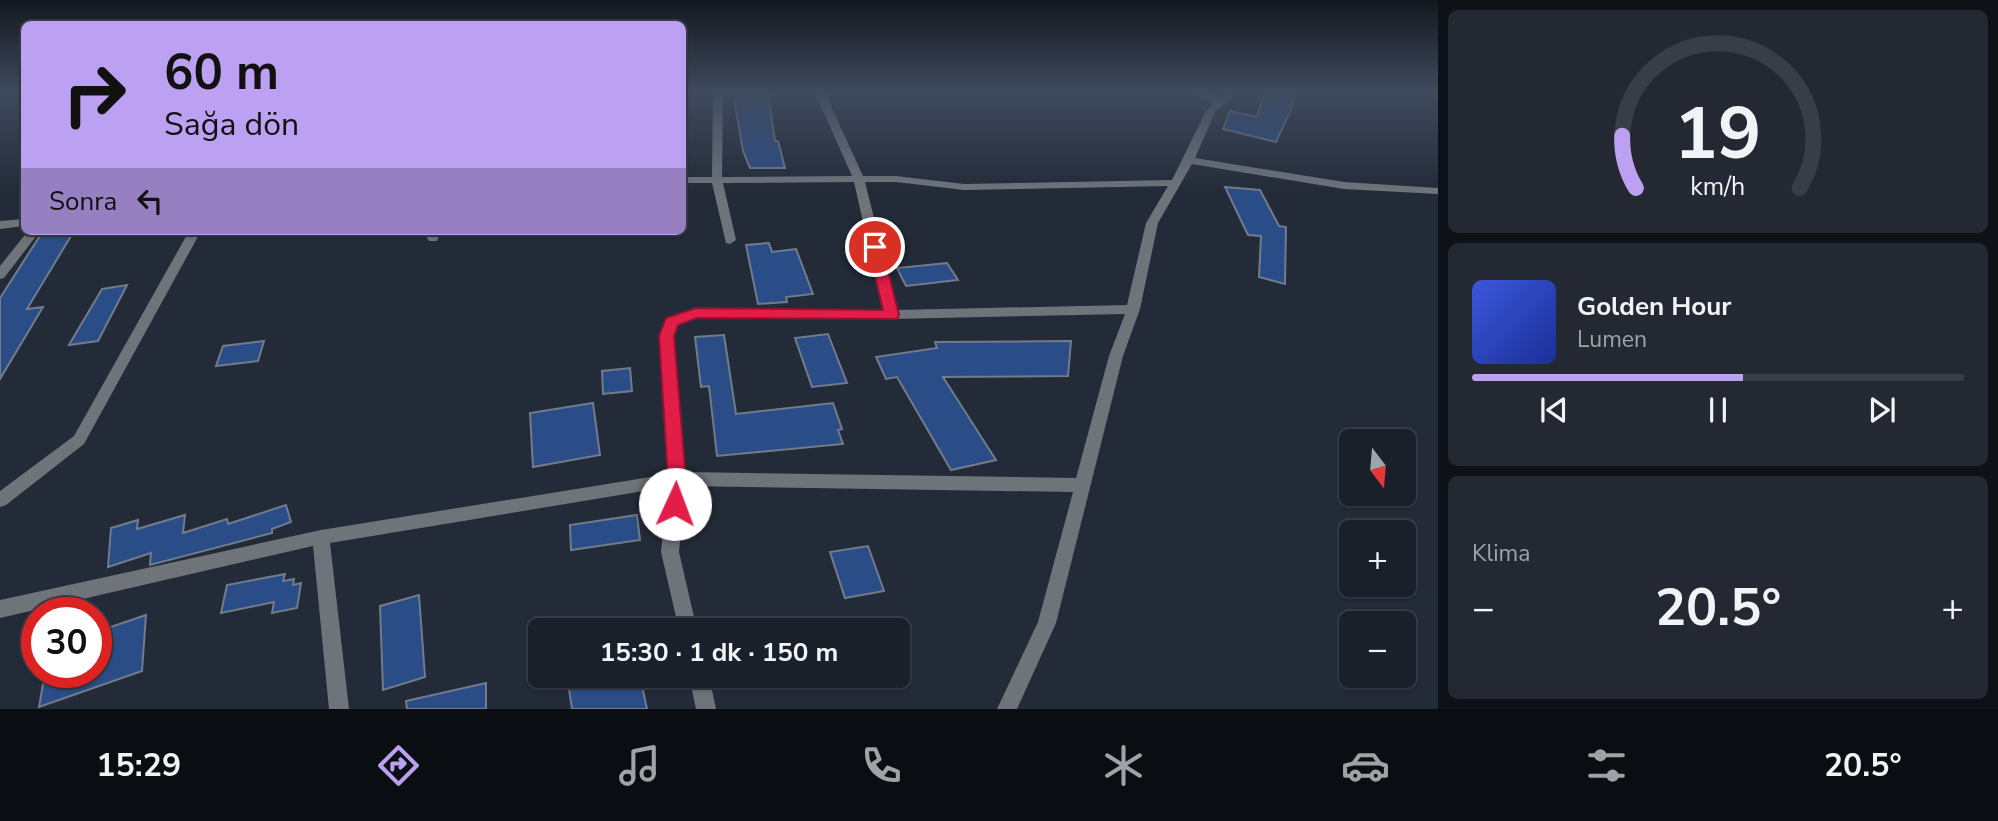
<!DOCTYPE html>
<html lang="tr">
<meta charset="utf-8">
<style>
body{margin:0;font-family:"Nunito Sans",sans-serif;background:#232832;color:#f1f3f6;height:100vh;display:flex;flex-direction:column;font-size:26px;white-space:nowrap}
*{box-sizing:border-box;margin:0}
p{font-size:23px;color:#9fa3a8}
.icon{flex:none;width:38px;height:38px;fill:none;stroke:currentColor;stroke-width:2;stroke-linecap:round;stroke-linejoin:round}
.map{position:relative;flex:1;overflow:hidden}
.details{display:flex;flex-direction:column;gap:10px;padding:10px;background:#0e1217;width:560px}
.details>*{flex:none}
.guide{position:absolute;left:21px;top:21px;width:665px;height:214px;border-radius:10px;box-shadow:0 2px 5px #0004,0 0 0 2px #383e47;background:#bca0f2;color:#111;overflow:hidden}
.needle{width:46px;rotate:164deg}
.fabs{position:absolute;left:1339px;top:429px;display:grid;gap:14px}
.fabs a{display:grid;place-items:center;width:77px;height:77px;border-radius:10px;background:#1a202a;box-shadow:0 2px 5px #0004,0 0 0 2px #383e47;font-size:35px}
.speed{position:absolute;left:21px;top:597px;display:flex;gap:14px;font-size:35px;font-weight:700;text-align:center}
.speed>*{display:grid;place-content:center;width:91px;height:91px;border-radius:50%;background:#1a202a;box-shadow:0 2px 5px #0004,0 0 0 2px #383e47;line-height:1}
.speed .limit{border:10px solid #d22;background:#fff;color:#111}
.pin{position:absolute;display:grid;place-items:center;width:60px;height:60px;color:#fff;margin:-30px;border:4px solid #fff;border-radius:50%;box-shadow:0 2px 7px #0007}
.me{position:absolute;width:77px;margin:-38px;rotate:2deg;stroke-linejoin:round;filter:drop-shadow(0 0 5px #0008)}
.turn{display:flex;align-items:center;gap:24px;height:147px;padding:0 28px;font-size:32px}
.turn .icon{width:91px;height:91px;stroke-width:2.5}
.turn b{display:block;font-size:49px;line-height:60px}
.then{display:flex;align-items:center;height:66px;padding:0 28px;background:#0003;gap:14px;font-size:26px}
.big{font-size:52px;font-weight:700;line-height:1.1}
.details .widget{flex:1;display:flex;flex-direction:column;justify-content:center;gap:10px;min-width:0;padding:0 24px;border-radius:10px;background:#232832}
.details .dial{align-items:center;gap:0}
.dial svg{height:182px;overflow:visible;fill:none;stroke:#383e47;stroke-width:7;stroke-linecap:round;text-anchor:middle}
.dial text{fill:#f1f3f6;stroke:none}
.song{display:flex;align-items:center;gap:21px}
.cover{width:84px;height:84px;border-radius:10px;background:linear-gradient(135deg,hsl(230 70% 55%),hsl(230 70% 35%))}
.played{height:7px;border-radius:4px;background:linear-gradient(90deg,#bca0f2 55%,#383e47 55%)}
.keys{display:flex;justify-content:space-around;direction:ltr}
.heat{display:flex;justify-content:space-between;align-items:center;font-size:38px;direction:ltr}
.trip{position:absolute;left:528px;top:618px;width:382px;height:70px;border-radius:10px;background:#1a202a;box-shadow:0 2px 5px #0004,0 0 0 2px #383e47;font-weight:700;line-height:70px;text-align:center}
.dock{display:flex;height:112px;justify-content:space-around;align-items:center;background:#0a0d11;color:#9fa3a8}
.dock .icon{width:49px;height:49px}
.dock .on{color:#bca0f2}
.dock b{font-size:32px;color:#f1f3f6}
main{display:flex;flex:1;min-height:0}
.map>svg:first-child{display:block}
.building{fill:#2b4d87;stroke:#727b8b;stroke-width:2}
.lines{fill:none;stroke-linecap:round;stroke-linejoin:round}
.minor{fill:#6f747b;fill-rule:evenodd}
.tertiary{fill:#6f747b;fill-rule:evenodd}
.route{fill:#e11d48;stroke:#92132f;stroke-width:2}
</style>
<main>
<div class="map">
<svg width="1438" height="709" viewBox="0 0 1438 709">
<rect width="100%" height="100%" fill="#232b38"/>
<path class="building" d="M 733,93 L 768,93 L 775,141 L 778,141 L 785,168 L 750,168 L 743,151 Z
M 1264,93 L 1295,93 L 1290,112 L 1276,142 L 1223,129 L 1230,111 L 1257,117 Z
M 1225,187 L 1260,190 L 1279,226 L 1286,227 L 1285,284 L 1259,277 L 1261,236 L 1248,235 Z
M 43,231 L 74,231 L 27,309 L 43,307 L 0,379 L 0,298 Z
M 769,243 L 772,252 L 796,249 L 813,294 L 786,297 L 787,302 L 758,304 L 746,245 Z
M 947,263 L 958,280 L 906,286 L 897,268 Z
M 127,285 L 98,341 L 69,345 L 102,289 Z
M 828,334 L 847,383 L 812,387 L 795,338 Z
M 724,335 L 736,414 L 833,403 L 842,429 L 838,430 L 843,444 L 717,456 L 709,386 L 701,387 L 695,337 Z
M 264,341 L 258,361 L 216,366 L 223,346 Z
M 1071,341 L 1068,376 L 943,377 L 996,460 L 951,470 L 897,377 L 886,379 L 876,357 L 937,348 L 935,342 Z
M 630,368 L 632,391 L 603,394 L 602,371 Z
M 593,403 L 600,455 L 533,467 L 530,413 Z
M 286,505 L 291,522 L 272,529 L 272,533 L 150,565 L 151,553 L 108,567 L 111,528 L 138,520 L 137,529 L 185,515 L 183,533 L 227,519 L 228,524 Z
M 637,515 L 640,540 L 571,550 L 570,525 Z
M 868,546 L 884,591 L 845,598 L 830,552 Z
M 285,574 L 283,581 L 294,579 L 293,585 L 301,583 L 297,608 L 272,613 L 274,602 L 221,613 L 227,585 Z
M 419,595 L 425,677 L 383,690 L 380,606 Z
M 146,615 L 142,671 L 39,707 L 45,672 L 96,672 L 96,632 Z
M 567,676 L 640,676 L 647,709 L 572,709 Z
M 486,683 L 486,709 L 407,709 L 406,701 Z"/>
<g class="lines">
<path class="minor" d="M 713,93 L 723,93 L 722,177 L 852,176 L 815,93 L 825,93 L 863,176 L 896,176 L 964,184 L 1172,180 L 1206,111 L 1214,103 L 1192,93 L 1205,93 L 1220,98 L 1226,93 L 1236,93 L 1215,112 L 1195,158 L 1344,182 L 1438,188 L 1438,194 L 1344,189 L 1192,164 L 1158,223 L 1140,309 L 1123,356 L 1056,623 L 1017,709 L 997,709 L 1038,622 L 1073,492 L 685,486 L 679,552 L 697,630 L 679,630 L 661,552 L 668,487 L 330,543 L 349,709 L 329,709 L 313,546 L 0,618 L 0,600 L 321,530 L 669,474 L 660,336 L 666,319 L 696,309 L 883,310 L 854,182 L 723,183 L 736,240 L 730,244 L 726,243 L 712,183 L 682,183 L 682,177 L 712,177 ZM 865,182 L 896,182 L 964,190 L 1168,186 L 1146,223 L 1127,305 L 897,310 ZM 1125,314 L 1109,356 L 1076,478 L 685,472 L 674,336 L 677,325 L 697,317 L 891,319 Z
M 24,219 L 24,226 L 0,229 L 0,221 Z
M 28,231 L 40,231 L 4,278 L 0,279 L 0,266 Z
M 429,231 L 441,231 L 437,241 L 429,241 L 427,238 Z
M 689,676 L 709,676 L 716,709 L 696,709 Z"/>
<path class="tertiary" d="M 189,231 L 201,231 L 84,444 L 6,505 L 0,507 L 0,491 L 74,436 Z"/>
</g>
<linearGradient id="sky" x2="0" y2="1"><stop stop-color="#13181f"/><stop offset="0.48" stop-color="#3f4a5e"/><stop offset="1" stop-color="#3f4a5e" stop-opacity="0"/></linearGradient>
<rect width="1438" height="192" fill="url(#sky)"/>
<path class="route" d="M 875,243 L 882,247 L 899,315 L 897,319 L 697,318 L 678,325 L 674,336 L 686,480 L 681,509 L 668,509 L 665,504 L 668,480 L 659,336 L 666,318 L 696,308 L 883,310 L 868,247 Z"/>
</svg>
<div class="fabs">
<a><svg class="needle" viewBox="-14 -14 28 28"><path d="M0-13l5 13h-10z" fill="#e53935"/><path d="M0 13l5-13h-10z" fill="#9fa3a8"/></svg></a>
<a>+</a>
<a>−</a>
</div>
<div class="speed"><div class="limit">30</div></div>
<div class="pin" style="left:875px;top:247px;background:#d93025"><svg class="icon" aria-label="arrive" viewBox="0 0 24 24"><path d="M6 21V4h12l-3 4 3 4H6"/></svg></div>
<svg class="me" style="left:675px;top:504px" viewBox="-20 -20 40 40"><circle r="19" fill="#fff"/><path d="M0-13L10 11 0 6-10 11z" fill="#e11d48"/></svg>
<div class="trip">15:30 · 1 dk · 150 m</div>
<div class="guide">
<div class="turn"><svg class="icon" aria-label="right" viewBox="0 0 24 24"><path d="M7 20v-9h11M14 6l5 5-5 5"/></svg><div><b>60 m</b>Sağa dön</div></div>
<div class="then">Sonra<svg class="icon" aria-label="left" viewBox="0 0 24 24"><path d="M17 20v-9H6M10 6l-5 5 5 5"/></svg></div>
</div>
</div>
<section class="details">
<div class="widget dial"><svg viewBox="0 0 100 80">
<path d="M14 69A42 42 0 1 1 86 69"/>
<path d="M14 69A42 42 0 0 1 8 46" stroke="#bca0f2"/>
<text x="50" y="56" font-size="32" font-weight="700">19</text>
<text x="50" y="72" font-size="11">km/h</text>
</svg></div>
<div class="widget">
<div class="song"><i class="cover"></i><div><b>Golden Hour</b><p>Lumen</p></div></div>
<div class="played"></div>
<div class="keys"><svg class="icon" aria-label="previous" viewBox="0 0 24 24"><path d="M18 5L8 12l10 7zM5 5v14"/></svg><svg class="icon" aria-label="pause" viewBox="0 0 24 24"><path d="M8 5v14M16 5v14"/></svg><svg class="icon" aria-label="next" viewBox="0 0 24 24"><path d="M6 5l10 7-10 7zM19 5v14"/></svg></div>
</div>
<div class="widget"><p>Klima</p>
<div class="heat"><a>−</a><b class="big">20.5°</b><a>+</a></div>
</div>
</section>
</main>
<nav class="dock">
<b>15:29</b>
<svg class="icon on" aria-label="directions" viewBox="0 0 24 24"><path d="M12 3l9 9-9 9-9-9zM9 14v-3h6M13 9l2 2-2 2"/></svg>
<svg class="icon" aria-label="music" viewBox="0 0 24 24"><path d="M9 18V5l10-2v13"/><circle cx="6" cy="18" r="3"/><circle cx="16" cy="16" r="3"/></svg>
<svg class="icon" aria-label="phone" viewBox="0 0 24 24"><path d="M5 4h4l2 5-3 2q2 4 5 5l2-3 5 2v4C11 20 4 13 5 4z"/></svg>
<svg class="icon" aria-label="climate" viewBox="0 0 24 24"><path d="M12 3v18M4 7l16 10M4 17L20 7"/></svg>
<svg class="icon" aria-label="car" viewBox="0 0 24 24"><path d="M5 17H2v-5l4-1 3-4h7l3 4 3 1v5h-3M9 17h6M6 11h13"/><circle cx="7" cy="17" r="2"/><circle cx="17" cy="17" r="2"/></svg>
<svg class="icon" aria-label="filters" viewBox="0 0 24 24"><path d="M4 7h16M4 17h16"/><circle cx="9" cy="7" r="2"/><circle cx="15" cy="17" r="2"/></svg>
<b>20.5°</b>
</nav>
